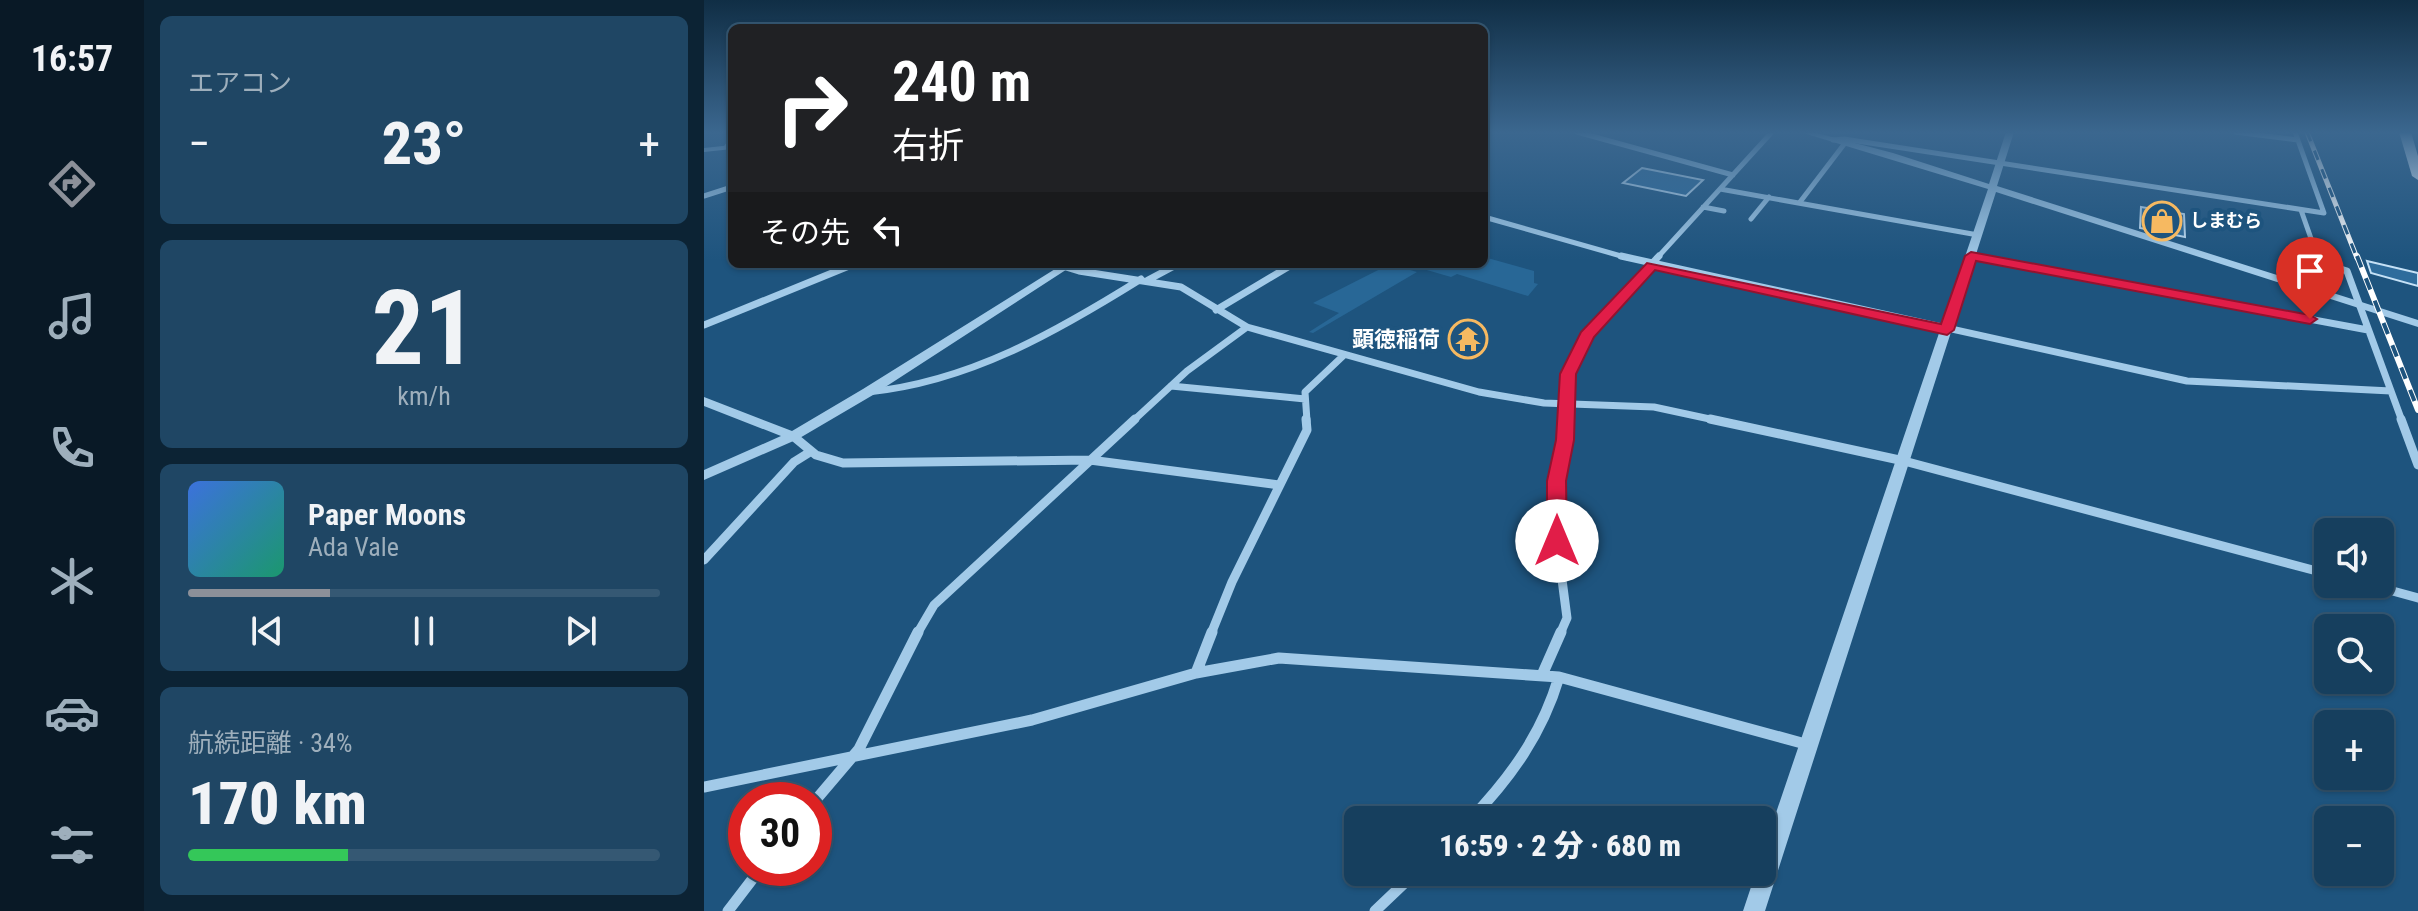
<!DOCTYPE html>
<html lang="ja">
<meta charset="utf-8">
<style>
body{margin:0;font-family:"Roboto Condensed","Noto Sans JP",sans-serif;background:#1f4664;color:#f1f3f6;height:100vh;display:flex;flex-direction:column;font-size:30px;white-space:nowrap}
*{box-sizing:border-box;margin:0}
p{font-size:26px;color:#9eafbc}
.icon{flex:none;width:44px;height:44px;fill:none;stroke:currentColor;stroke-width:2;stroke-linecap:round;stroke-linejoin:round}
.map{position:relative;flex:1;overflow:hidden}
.sheet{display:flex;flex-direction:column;gap:16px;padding:16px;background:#0c2334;width:560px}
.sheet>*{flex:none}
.top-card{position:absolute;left:24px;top:24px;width:760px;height:244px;border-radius:12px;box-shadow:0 2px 6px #0004,0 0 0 2px #355873;background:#202124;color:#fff;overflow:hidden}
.buttons{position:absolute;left:1610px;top:518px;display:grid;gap:16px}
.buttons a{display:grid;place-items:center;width:80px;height:80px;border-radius:12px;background:#163f5e;box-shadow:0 2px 6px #0004,0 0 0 2px #355873;font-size:40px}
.speed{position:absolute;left:24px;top:782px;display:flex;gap:16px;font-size:40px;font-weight:700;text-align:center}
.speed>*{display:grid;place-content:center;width:104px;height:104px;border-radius:50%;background:#163f5e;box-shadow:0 2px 6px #0004,0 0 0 2px #355873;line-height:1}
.speed .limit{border:12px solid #d22;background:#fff;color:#111}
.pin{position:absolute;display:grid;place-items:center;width:68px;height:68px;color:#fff;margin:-82px -34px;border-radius:50% 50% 50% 0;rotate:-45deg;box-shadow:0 0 8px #0007}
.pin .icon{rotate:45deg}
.me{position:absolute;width:88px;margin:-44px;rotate:0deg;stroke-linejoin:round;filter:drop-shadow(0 0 6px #0008)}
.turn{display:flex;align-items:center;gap:28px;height:168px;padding:0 32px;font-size:36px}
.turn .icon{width:104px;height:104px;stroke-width:2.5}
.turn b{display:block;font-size:56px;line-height:68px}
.then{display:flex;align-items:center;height:76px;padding:0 32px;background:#0003;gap:16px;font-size:30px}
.big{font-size:60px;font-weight:800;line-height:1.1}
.sheet .widget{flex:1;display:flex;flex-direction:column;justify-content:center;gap:12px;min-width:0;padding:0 28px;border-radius:12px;background:#1f4664}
.sheet .dial{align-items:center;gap:0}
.dial b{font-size:104px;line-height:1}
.song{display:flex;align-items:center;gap:24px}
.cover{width:96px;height:96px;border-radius:12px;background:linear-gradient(135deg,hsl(220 70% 55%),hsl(160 70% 35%))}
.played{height:8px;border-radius:4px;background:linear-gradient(90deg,#8c9099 30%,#355873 30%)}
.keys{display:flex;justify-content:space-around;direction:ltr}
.heat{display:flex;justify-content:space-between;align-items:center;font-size:44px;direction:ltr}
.charge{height:12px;border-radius:6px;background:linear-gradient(90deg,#34c759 34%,#355873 0)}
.trip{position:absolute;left:640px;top:806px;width:432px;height:80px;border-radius:12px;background:#163f5e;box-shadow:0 2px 6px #0004,0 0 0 2px #355873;font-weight:800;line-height:80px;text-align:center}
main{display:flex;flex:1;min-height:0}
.dock{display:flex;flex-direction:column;width:144px;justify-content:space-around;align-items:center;background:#091926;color:#9eafbc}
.dock .icon{width:56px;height:56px}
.dock .on{color:#8c9099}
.dock b{font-size:36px;color:#f1f3f6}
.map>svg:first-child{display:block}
.green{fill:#286796}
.building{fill:#2e6c9c;stroke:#c5e1f6;stroke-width:2}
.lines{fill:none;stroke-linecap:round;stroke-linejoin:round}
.minor-far3{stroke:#a2cae8;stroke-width:5}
.minor-far2{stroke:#a2cae8;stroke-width:7}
.minor-far1{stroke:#a2cae8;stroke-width:9}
.minor{stroke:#a2cae8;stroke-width:11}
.tertiary{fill:#a2cae8;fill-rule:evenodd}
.primary{fill:#e4f1fe;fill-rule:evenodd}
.rail-far1-casing{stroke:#fff;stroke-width:5}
.rail-casing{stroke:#fff;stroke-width:6}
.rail-far1{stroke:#1e547e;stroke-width:3;stroke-dasharray:10;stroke-linecap:butt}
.rail{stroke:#1e547e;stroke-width:4;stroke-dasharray:12;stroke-linecap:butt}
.route{fill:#e11d48;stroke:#92132f;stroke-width:2}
.labels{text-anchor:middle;stroke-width:8;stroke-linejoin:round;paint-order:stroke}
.far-poi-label{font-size:18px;font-weight:bold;fill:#fff;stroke:#1e547e;text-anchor:start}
.poi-label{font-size:22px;font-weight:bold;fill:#fff;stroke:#1e547e;text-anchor:end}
</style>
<main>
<nav class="dock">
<b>16:57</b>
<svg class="icon on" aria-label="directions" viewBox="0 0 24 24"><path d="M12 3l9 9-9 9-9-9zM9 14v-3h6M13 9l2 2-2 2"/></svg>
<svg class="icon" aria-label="music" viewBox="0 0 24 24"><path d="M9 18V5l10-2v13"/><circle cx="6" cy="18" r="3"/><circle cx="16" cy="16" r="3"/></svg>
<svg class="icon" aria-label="phone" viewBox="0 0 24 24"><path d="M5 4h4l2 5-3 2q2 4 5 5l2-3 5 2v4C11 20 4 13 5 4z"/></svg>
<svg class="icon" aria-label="climate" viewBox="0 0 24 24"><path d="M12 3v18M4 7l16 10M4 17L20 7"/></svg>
<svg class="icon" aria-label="car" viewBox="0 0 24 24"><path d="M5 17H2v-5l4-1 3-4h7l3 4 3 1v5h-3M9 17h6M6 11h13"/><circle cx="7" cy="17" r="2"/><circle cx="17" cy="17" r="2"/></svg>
<svg class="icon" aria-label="filters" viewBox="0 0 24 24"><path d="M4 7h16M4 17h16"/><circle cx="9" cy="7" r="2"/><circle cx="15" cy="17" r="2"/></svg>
</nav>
<section class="sheet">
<div class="widget"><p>エアコン</p>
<div class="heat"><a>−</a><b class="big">23°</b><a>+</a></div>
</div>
<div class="widget dial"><b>21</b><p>km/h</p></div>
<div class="widget">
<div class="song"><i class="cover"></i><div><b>Paper Moons</b><p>Ada Vale</p></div></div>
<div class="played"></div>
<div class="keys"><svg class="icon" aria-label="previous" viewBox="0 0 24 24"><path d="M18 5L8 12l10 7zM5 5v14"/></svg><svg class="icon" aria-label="pause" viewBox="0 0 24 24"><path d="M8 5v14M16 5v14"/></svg><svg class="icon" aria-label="next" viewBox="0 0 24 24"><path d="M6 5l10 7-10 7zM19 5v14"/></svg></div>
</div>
<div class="widget"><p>航続距離 · 34%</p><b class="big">170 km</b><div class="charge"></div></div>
</section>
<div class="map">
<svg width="1714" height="911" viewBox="0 0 1714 911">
<rect width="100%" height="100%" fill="#1e547e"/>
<path class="green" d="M 780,257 L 830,271 L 830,283 L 834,284 L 824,296 L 753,274 L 747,277 L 702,264 L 780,264 Z
M 686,264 L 713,272 L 609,333 L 605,332 L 635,313 L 609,303 Z"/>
<path class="building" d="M 938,168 L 999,180 L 982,196 L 919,183 Z
M 1437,207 L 1480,214 L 1481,237 L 1436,228 Z
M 1663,261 L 1714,273 L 1714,286 L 1667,273 Z"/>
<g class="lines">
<path class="minor-far3" d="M 873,132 L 1029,175
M 1531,132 L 1594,140
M 1129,140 L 1140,139 L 1620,213 L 1591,132
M 28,141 L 23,146 L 28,150
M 1016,189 L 1274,235
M 0,196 L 28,187
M 1096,202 L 1141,143
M 999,207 L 1020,211
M 1597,210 L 1610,247 L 1605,258
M 780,217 L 924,258
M 1047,219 L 1065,197
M 1267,256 L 1278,258
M 953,258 L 1068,132"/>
<path class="minor-far2" d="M 917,256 L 1483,381 L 1687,391
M 1267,256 L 1664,330
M 1606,256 L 1605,259 L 1643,271 L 1698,421
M 352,264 L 375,271 L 477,287 L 543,327 L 775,392 L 840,403 L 950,407 L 1015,421
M 444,280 L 474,264
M 1590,284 L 1605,266
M 512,310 L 589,264
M 0,325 L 150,264
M 467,386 L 601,399
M 164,392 C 265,382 352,332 437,279
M 429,421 L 483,371 L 543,327
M 603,421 L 601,392 L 640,355
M 862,421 L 864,374 L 883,335 L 955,256"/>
<path class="minor-far1" d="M 1006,419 L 1200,461 L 1624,574
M 1697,419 L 1714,465
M 89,436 L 112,455 L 139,463 L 386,460 L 575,485
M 0,560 L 90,462 L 106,452
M 1663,584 L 1714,598
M 213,634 L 230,605 L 431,419
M 507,634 L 528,582 L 603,430 L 602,419
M 856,634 L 863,618 L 853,541 L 852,481 L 862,419"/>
<path class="minor" d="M 492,673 L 508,632
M 838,675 L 857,632
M 0,787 L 328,720 L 492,673 L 575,658 L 855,677 L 1105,745
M 110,802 L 155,749 L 214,632
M 766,820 C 807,777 838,734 855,677
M 24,911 L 57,868
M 671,911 L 712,872"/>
<path class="tertiary" d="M 1096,132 L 1109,132 L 1189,153 L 1285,184 L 1302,132 L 1310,132 L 1293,186 L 1714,320 L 1714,327 L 1292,192 L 1061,911 L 1039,911 L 1052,872 L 1058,872 L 1058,854 L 1284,189 Z
M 28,145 L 28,149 L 0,152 L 0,148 Z
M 359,264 L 371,264 L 169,395 L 94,439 L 0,480 L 0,470 L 77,436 L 0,406 L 0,397 L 88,431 L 159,389 Z"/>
<path class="primary" d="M 1695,132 L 1707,132 L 1714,156 L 1714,180 L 1708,176 Z"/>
<g class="rail-far1-casing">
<path id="rail-far1" d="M 1603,132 L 1653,258"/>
</g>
<g class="rail-casing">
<path id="rail" d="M 1653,256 L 1714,410"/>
</g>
<use href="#rail-far1" class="rail-far1"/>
<use href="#rail" class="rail"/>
</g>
<linearGradient id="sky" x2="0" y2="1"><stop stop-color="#102e45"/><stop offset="0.51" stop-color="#3b678f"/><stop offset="1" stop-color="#3b678f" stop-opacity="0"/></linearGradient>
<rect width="1714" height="260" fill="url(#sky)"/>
<path class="route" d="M 1267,252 L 1606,315 L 1613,319 L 1606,324 L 1272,261 L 1250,330 L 1243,335 L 951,270 L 890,337 L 872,374 L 870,440 L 862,481 L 863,541 L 860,546 L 846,546 L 843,541 L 843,481 L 852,440 L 856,374 L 877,332 L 943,263 L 1237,324 L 1261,256 Z"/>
<defs>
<g id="shop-ring" transform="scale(2)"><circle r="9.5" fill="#1e547e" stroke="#f6b961" stroke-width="1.5"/><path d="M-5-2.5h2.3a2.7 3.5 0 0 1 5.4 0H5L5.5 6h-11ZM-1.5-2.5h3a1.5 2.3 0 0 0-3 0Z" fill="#f6b961"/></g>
<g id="temple-ring" transform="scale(2)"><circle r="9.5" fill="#1e547e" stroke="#f6b961" stroke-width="1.5"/><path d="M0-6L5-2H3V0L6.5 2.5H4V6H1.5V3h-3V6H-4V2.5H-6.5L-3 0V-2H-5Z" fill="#f6b961"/></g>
</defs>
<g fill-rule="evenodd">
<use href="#shop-ring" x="1458" y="221"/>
<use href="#temple-ring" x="764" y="339"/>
</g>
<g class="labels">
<g class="far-poi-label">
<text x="1486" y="227">しまむら</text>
</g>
<g class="poi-label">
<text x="736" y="347">顕徳稲荷</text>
</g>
</g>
</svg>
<div class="buttons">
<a><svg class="icon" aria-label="sound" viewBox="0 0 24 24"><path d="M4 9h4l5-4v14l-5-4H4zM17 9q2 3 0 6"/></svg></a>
<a><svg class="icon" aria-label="search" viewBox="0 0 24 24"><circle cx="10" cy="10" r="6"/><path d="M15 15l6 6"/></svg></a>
<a>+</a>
<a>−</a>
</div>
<div class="speed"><div class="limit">30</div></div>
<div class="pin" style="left:1606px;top:319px;background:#d93025"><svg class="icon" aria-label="arrive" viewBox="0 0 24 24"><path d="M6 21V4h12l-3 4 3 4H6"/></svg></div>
<svg class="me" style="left:853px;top:541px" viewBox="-20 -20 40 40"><circle r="19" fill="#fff"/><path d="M0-13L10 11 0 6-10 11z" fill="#e11d48"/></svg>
<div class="trip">16:59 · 2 分 · 680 m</div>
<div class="top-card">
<div class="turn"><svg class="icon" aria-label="right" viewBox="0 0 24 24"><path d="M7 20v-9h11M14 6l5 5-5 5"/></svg><div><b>240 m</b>右折</div></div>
<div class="then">その先<svg class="icon" aria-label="left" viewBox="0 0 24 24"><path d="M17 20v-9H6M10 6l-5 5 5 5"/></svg></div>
</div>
</div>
</main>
